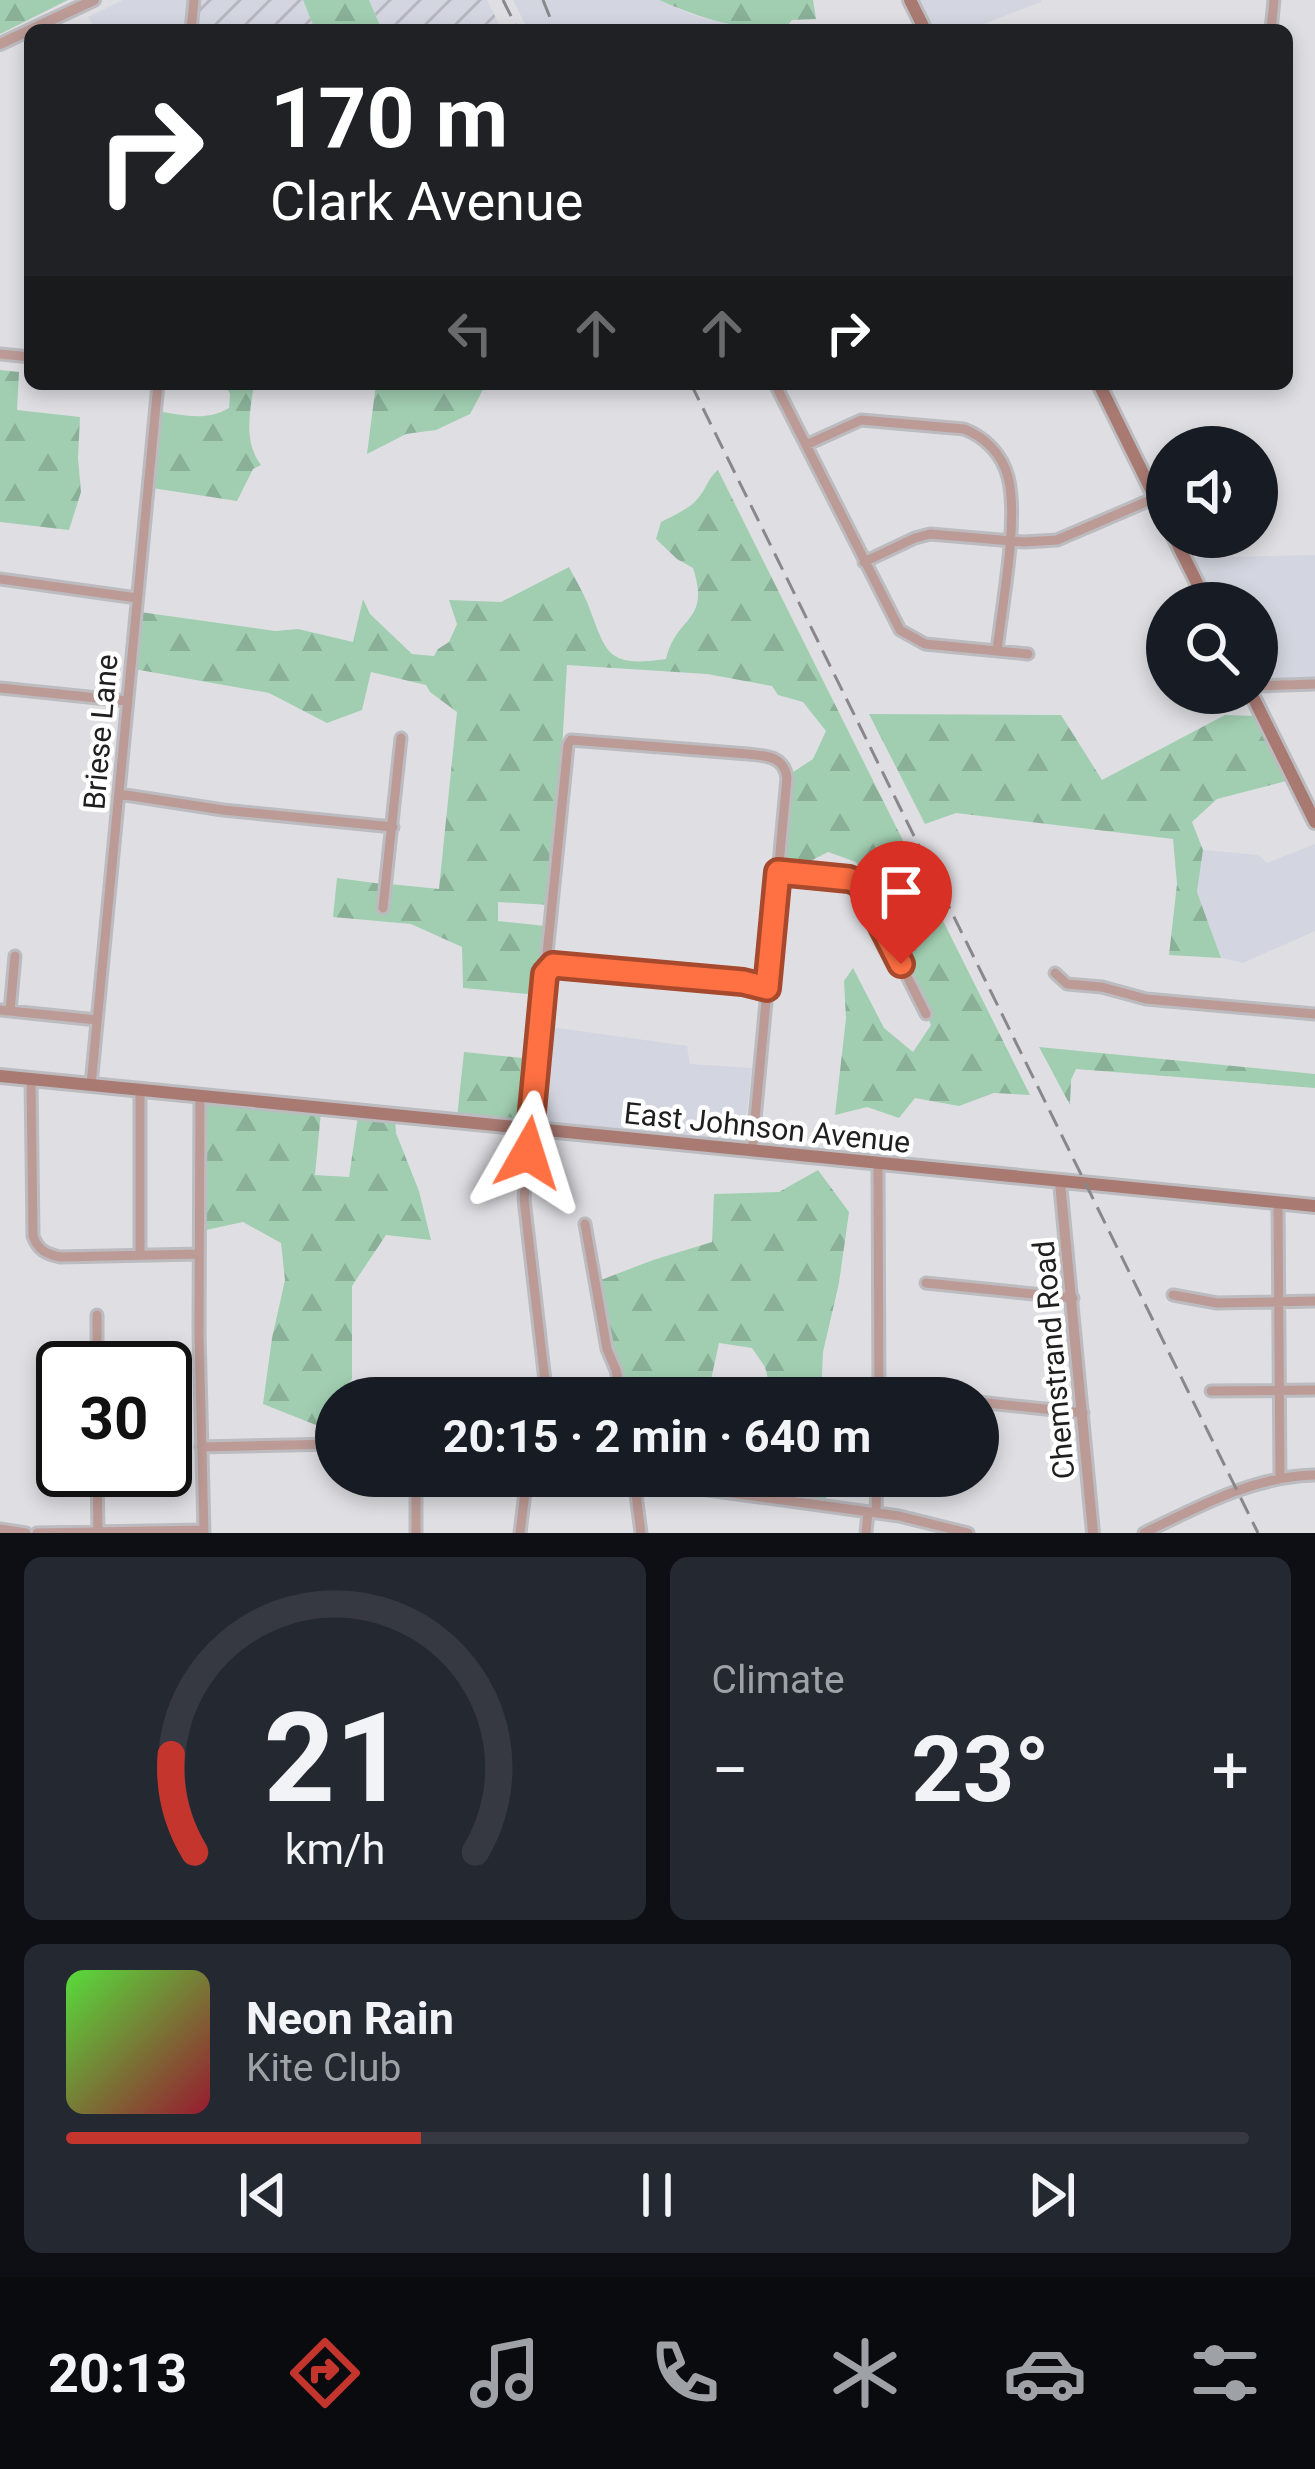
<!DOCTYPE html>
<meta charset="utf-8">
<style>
body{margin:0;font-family:Roboto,sans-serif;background:#242831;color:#f1f3f6;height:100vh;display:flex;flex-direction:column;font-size:45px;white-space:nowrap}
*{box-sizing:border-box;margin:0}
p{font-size:39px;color:#9ea1a6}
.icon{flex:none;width:66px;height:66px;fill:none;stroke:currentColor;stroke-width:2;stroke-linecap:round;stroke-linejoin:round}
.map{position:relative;height:1533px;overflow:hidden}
.panel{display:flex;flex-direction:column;gap:24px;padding:24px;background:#0d0f14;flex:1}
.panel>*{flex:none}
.banner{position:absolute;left:24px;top:24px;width:1269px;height:366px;border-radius:18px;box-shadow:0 6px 18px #0003;background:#202124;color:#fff;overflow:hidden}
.controls{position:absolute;left:1146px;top:426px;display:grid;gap:24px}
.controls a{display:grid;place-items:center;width:132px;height:132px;border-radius:50%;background:#171b24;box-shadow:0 6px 18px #0003;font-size:60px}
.speed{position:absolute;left:36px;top:1341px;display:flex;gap:24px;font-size:60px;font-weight:700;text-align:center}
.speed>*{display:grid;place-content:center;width:156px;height:156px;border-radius:50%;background:#171b24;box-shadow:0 6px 18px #0003;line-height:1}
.speed .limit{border:6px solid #111;border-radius:18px;background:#fff;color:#111}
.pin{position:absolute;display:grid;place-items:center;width:102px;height:102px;color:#fff;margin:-123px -51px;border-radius:50% 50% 50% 0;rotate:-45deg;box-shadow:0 0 12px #0007}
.pin .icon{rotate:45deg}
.me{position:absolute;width:132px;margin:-66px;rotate:6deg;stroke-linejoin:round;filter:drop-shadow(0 0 9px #0008)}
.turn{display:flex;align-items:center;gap:42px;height:252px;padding:0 48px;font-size:54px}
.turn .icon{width:156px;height:156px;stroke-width:2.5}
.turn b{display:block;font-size:84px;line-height:102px}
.lanes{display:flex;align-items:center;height:114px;padding:0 48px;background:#0003;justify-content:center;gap:60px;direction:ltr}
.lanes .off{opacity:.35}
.big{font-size:90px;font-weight:700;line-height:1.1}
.panel .card{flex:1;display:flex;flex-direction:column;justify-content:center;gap:18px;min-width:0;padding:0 42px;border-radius:18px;background:#242831}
.panel .dial{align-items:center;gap:0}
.dial svg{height:312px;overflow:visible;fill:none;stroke:#363941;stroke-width:7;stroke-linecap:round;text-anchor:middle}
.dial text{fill:#f1f3f6;stroke:none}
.song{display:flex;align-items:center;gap:36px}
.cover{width:144px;height:144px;border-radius:18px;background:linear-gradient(135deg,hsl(110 70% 55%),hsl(350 70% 35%))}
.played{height:12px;border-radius:6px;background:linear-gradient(90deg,#c3352d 30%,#363941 30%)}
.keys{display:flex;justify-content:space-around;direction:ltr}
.heat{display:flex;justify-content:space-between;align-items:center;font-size:66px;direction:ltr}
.panel .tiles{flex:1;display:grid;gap:24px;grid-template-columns:1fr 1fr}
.card:last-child{grid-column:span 2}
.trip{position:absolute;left:315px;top:1377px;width:684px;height:120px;border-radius:60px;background:#171b24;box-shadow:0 6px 18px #0003;font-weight:700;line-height:120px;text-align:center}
.tab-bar{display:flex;height:192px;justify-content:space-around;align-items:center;background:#090b0e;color:#9ea1a6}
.tab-bar .icon{width:84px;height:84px}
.tab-bar .active{color:#c3352d}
.tab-bar b{font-size:54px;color:#f1f3f6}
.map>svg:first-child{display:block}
.built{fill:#d3d5e0}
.industrial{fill:url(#industrial-furrows)}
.forest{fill:url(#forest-firs)}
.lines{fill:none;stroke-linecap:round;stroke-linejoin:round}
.minor-casing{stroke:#bcbcc0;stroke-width:15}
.tertiary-casing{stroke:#bcbcc0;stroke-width:16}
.secondary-casing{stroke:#bcbcc0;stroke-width:18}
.minor{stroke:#bc9b96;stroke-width:9}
.tertiary{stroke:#bc9b96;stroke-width:10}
.secondary{stroke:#a97a72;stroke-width:12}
.rail{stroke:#88888b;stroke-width:3;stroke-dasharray:18 9;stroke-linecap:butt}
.route-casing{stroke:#a6492c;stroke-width:30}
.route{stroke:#ff7043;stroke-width:21}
.labels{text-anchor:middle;stroke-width:9;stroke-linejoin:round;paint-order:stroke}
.street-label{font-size:30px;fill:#1f1f20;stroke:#fff}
</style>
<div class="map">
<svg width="1315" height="1533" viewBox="0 0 1315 1533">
<defs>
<pattern id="industrial-furrows" width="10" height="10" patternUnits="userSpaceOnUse" patternTransform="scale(3)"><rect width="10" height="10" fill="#d3d5e0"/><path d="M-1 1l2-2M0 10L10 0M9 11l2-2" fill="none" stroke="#b5b6c0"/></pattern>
<pattern id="forest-firs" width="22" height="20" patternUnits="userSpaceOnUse" patternTransform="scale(3)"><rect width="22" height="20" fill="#a1ceb1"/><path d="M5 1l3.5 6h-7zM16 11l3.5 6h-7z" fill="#8ab098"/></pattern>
</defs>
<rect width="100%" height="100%" fill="#dfdfe3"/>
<path class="built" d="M 123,0 L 191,0 L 188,30 L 91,30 L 92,23 L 88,17 Z
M 513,0 L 659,0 L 695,16 L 758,30 L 528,30 Z
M 914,0 L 1041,0 L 1041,2 L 968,30 L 929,30 Z
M 1315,555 L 1315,680 L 1257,682 L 1257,603 L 1211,603 L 1189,558 Z
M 1315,844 L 1315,931 L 1243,963 L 1221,958 L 1197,892 L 1203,850 L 1258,855 L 1267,863 Z
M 544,1026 L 687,1046 L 690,1064 L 752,1068 L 743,1145 L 535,1124 Z"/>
<path class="industrial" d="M 198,0 L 303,0 L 315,30 L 195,30 Z
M 369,0 L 487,0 L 502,30 L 382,30 Z"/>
<path class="forest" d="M 0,0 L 68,0 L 0,34 Z
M 303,0 L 369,0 L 382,30 L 315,30 Z
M 659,0 L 813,0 L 816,19 L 792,20 L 784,30 C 740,30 699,18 659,0 Z
M 0,370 L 19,372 L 17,410 L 80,417 L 78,458 L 81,492 L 69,530 L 0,522 Z
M 225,384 L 254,384 C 250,412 243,441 261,465 L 253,469 L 237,501 L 152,488 L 159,411 C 184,416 207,421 229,408 L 230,394 Z
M 376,384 L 486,384 L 470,414 L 436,430 L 406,434 L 367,454 Z
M 718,470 L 1030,1095 L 994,1093 L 959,1106 L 915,1098 L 899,1118 L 867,1107 L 835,1115 L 846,1018 L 844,981 L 853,968 L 884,1028 L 913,1052 L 931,1025 L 928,1018 L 931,1015 L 885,916 L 856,862 L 828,852 L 795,869 L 782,868 L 790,774 L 813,759 L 826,731 L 803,702 L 778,695 L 772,686 L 707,674 L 567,665 L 560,783 L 549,905 L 498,902 L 498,921 L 546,926 C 546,951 542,971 539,995 L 463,988 L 462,947 L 411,924 L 333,917 L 337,878 L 382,884 L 378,910 L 385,912 L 390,884 L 439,889 L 457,712 L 430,692 L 426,685 L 371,672 L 362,710 L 327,723 L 269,693 L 134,669 L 140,612 L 275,631 L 298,629 L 353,642 L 363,599 L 370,614 L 412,654 L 434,656 L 438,649 L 449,642 L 457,624 L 449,600 L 501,602 L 569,567 C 575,579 582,590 587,602 C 607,653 605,668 666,659 C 676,615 711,623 693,568 L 677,559 L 656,539 L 661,522 C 674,515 690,509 699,497 C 707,487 708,478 718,470 Z
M 869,714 L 1061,715 L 1102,780 L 1225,715 L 1258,716 L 1290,780 L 1217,799 L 1192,822 L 1203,850 L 1197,892 L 1221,958 L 1169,955 L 1177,884 L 1173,839 L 956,813 L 925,824 Z
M 1039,1047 L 1315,1074 L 1315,1088 L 1076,1069 L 1071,1080 L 1070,1105 Z
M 464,1052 L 533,1059 L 527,1124 L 457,1117 Z
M 205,1100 L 321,1112 L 315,1175 L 349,1177 L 358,1116 L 395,1119 L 396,1133 L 419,1191 L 431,1240 L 386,1235 L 352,1286 L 352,1379 L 316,1425 L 263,1404 L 272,1338 L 285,1280 L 281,1243 L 243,1222 L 206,1230 Z
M 818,1170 L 849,1212 L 839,1283 L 823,1352 L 821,1398 L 773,1398 L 765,1367 L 752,1348 L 719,1343 L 707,1398 L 639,1398 C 613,1365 607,1321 601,1280 L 653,1260 L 712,1242 L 714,1194 L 779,1192 Z
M 774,1476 L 826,1476 L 828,1496 L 821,1502 L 772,1491 Z"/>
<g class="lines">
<g class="minor-casing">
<path id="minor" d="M 191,30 L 194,0
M 1271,30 L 1274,0
M 0,354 L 30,357
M 775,384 L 900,630 L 925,644 L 1028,654
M 806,445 L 861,420 L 964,429 C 985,437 1002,454 1008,477 C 1019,519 1002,605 997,651
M 864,562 L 915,538 L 930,534 L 1024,542 L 1057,540 L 1155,498
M 0,579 L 137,598
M 1257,686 L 1315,684
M 0,688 L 127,701
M 119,794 L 223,810 L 393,827
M 777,872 L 849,879 L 860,883 L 926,1014
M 383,908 L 401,738
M 550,966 L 557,964 C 626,970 699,971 767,988
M 1055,973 L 1067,984 L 1102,987 L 1146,999 L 1315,1014
M 0,1010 L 97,1020
M 10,1011 L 15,956
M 31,1079 L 33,1236 C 38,1250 46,1254 60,1257 L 199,1254
M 91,1085 L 158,384
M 200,1096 L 199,1332 L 204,1533
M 878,1164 L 879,1398
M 1278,1203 L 1280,1478
M 585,1224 L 607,1349 L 616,1370 L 622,1398
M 140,1255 L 140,1090
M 926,1283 L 1073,1298
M 1173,1295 L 1217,1303 L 1315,1301
M 97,1315 L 97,1368
M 1211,1391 L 1315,1390
M 931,1397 L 936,1398
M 547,1398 L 524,1199 L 545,974 L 550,966 L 547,954 L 568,745 L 571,740 L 748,754 C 767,756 784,756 787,778 L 752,1151
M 978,1402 L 1083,1413
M 201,1447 L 336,1444
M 97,1470 L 98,1532
M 416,1476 L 416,1533
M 606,1476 L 899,1516 L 968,1533
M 634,1479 L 641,1533
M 876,1513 L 877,1476
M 0,1529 L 26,1533
M 37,1533 L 204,1530
M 520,1533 L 527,1476
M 866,1533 L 868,1512
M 1144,1533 C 1198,1507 1254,1476 1315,1475"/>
</g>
<g class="tertiary-casing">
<path id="tertiary" d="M 0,44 L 94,0
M 1060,1182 L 1093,1533"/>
</g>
<g class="secondary-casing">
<path id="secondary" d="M 910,0 L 925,30
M 1099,384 L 1167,522
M 1174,537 L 1207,603
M 1251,693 L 1315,822
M 0,1076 L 1315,1206"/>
</g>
<use href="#minor" class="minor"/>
<use href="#tertiary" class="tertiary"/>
<use href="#secondary" class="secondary"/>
<path class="rail" d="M 503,0 L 518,30
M 543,0 L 555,30
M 691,384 L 1258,1533"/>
</g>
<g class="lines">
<g class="route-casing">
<path id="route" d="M 528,1153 L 545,974 L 553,965 L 743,982 L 767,988 L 778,872 L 849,879 L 860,883 L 901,964"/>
</g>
<use href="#route" class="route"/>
</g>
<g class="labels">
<g class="street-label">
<text transform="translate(101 732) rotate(-85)" y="10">Briese Lane</text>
<text transform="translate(767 1128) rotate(6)" y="10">East Johnson Avenue</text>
<text transform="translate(1054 1360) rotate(-95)" y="10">Chemstrand Road</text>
</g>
</g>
</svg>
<div class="controls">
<a><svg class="icon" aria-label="sound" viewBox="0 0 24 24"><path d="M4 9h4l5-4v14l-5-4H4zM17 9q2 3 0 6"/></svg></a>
<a><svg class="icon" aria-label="search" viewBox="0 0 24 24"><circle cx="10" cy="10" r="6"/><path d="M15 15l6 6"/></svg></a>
</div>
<div class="speed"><div class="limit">30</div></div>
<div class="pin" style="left:901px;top:964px;background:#d93025"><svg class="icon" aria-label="arrive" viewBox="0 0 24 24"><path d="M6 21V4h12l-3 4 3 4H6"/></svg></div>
<svg class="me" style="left:528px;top:1153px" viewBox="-20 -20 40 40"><path d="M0-17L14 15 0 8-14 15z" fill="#ff7043" stroke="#fff" stroke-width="4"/></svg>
<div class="trip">20:15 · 2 min · 640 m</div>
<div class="banner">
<div class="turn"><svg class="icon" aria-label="right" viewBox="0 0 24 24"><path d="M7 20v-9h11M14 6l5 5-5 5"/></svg><div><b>170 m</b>Clark Avenue</div></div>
<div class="lanes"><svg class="icon off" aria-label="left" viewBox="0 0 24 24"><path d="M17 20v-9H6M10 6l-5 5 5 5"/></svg><svg class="icon off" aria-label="ahead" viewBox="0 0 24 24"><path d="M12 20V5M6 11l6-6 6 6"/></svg><svg class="icon off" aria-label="ahead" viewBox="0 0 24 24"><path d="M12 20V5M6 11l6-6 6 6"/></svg><svg class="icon" aria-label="right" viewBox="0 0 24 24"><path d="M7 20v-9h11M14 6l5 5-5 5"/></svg></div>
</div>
</div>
<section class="panel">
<div class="tiles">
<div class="card dial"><svg viewBox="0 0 100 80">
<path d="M14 69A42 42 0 1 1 86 69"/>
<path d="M14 69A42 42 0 0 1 8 44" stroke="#c3352d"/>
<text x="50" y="56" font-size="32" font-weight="700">21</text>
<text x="50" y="72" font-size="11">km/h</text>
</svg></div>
<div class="card"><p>Climate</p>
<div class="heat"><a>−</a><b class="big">23°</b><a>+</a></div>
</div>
<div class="card">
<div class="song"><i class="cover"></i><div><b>Neon Rain</b><p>Kite Club</p></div></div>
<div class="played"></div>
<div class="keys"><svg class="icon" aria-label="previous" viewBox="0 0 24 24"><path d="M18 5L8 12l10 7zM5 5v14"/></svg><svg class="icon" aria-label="pause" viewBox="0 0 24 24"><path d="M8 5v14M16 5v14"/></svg><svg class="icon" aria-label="next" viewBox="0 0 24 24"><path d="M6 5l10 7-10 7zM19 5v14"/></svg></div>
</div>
</div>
</section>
<nav class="tab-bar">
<b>20:13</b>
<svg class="icon active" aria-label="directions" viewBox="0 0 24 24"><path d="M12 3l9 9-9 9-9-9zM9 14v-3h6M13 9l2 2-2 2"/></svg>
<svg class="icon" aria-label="music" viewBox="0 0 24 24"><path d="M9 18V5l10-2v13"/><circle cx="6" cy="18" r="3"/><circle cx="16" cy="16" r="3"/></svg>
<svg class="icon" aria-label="phone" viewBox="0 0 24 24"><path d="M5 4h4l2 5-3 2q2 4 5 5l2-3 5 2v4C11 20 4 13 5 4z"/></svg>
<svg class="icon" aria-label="climate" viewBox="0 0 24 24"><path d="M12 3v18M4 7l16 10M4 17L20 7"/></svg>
<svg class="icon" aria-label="car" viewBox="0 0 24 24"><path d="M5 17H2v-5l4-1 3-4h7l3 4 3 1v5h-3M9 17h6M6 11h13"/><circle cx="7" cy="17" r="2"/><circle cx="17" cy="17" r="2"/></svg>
<svg class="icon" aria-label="filters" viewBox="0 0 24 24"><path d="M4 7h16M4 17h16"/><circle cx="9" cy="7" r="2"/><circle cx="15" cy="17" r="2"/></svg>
</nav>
